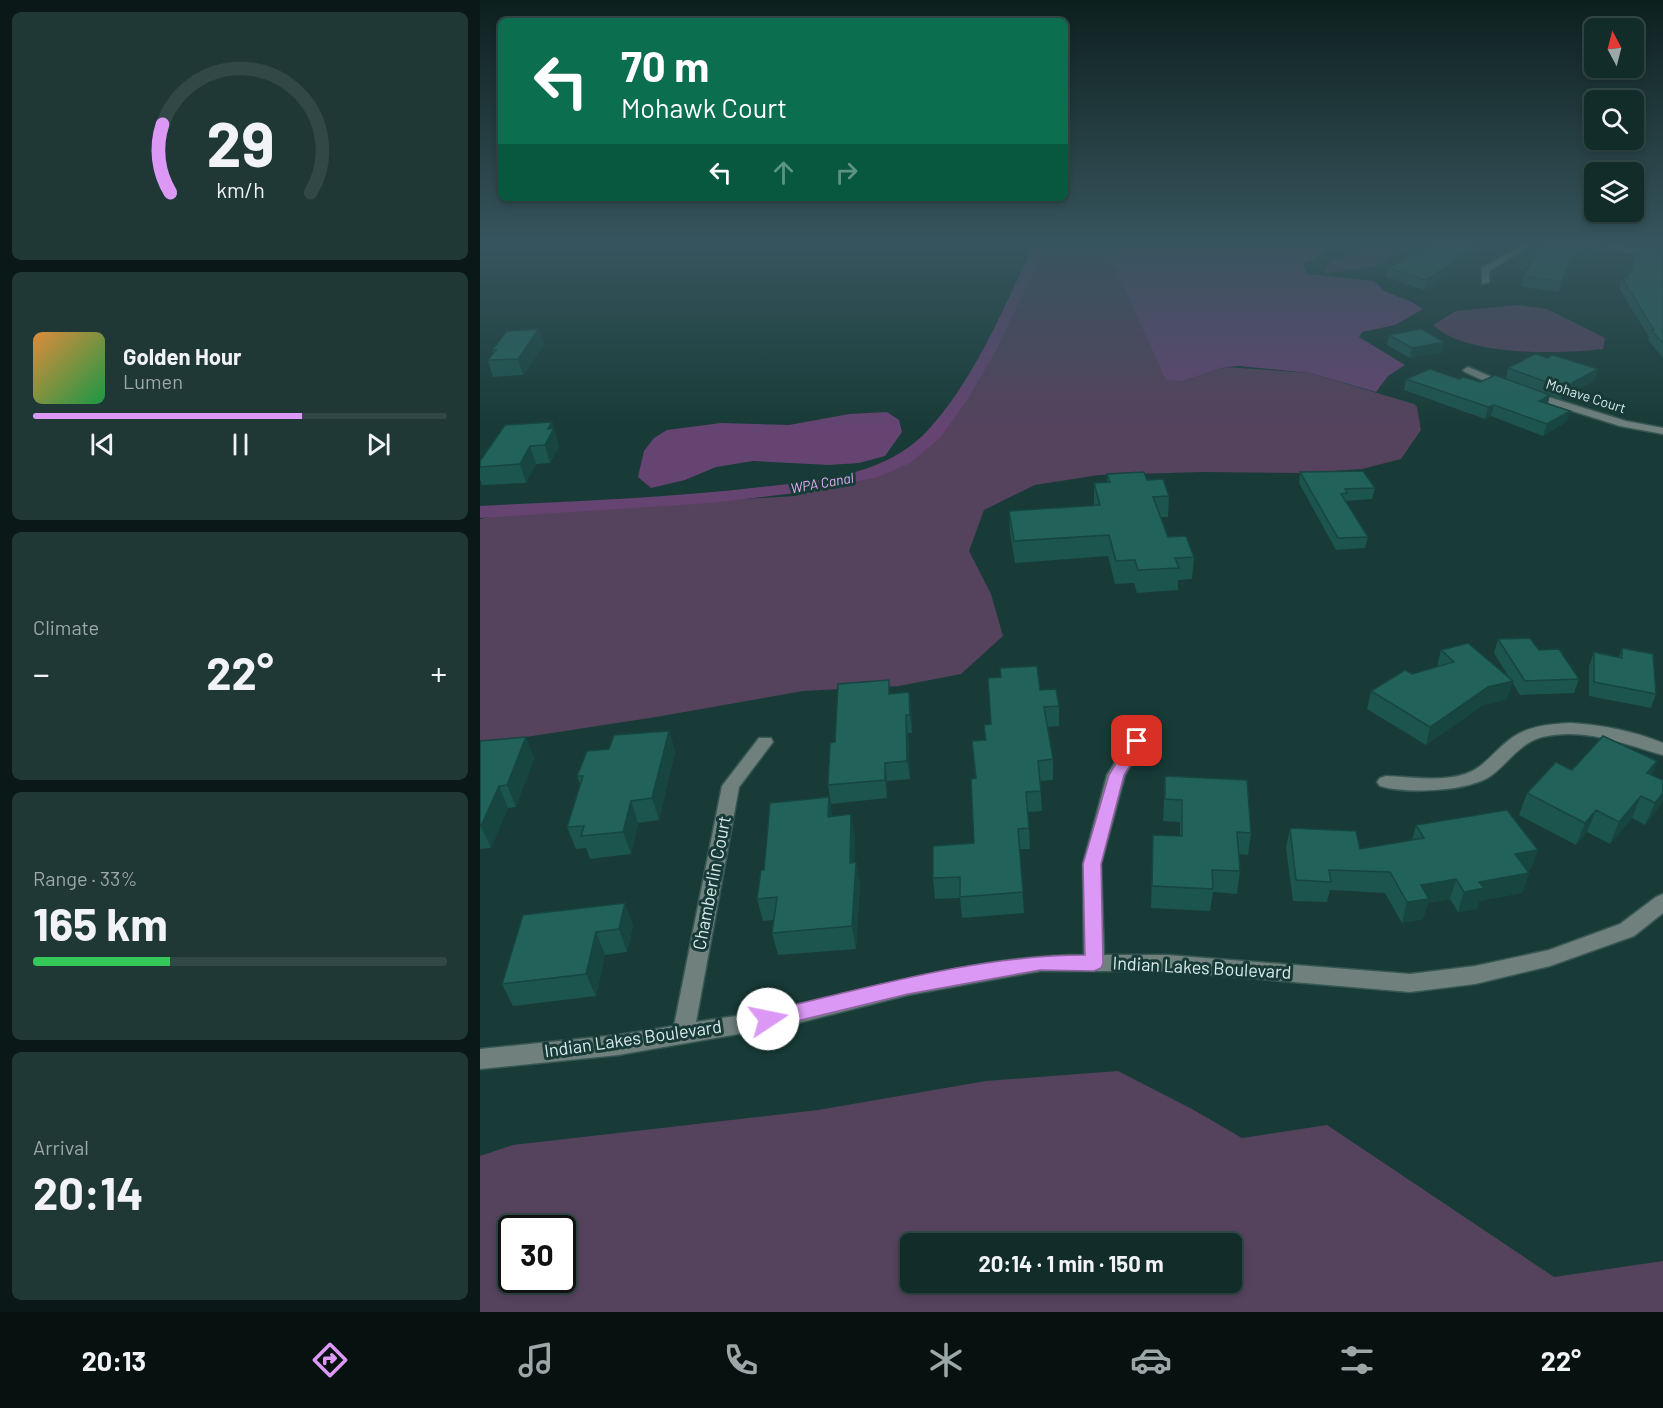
<!DOCTYPE html>
<meta charset="utf-8">
<style>
body{margin:0;font-family:Barlow,sans-serif;background:#1f3835;color:#f1f3f6;height:100vh;display:flex;flex-direction:column;font-size:22px;white-space:nowrap}
*{box-sizing:border-box;margin:0}
p{font-size:20px;color:#9ca7a8}
.icon{flex:none;width:33px;height:33px;fill:none;stroke:currentColor;stroke-width:2;stroke-linecap:round;stroke-linejoin:round}
.map{position:relative;flex:1;overflow:hidden}
.drawer{display:flex;flex-direction:column;gap:12px;padding:12px;background:#0a1817;width:480px}
.drawer>*{flex:none}
.top-card{position:absolute;left:18px;top:18px;width:570px;height:183px;border-radius:9px;box-shadow:0 3px 9px #0003,0 0 0 2px #314846;background:#0b6e4f;color:#fff;overflow:hidden}
.needle{width:39px;rotate:353deg}
.tools{position:absolute;left:1104px;top:18px;display:grid;gap:12px}
.tools a{display:grid;place-items:center;width:60px;height:60px;border-radius:9px;background:#122c29;box-shadow:0 3px 9px #0003,0 0 0 2px #314846;font-size:30px}
.speed{position:absolute;left:18px;top:1215px;display:flex;gap:12px;font-size:30px;font-weight:700;text-align:center}
.speed>*{display:grid;place-content:center;width:78px;height:78px;border-radius:50%;background:#122c29;box-shadow:0 3px 9px #0003,0 0 0 2px #314846;line-height:1}
.speed .limit{border:3px solid #111;border-radius:9px;background:#fff;color:#111}
.pin{position:absolute;display:grid;place-items:center;width:51px;height:51px;color:#fff;margin:-26px;border-radius:12px;box-shadow:0 3px 9px #0006}
.me{position:absolute;width:66px;margin:-33px;rotate:79deg;stroke-linejoin:round;filter:drop-shadow(0 0 4px #0008)}
.turn{display:flex;align-items:center;gap:21px;height:126px;padding:0 24px;font-size:27px}
.turn .icon{width:78px;height:78px;stroke-width:2.5}
.turn b{display:block;font-size:42px;line-height:51px}
.lanes{display:flex;align-items:center;height:57px;padding:0 24px;background:#0003;justify-content:center;gap:30px;direction:ltr}
.lanes .off{opacity:.35}
.big{font-size:45px;font-weight:700;line-height:1.1}
.drawer .widget{flex:1;display:flex;flex-direction:column;justify-content:center;gap:9px;min-width:0;padding:0 21px;border-radius:9px;background:#1f3835}
.drawer .dial{align-items:center;gap:0}
.dial svg{height:156px;overflow:visible;fill:none;stroke:#314846;stroke-width:7;stroke-linecap:round;text-anchor:middle}
.dial text{fill:#f1f3f6;stroke:none}
.song{display:flex;align-items:center;gap:18px}
.cover{width:72px;height:72px;border-radius:9px;background:linear-gradient(135deg,hsl(30 70% 55%),hsl(140 70% 35%))}
.played{height:6px;border-radius:3px;background:linear-gradient(90deg,#db99f5 65%,#314846 65%)}
.keys{display:flex;justify-content:space-around;direction:ltr}
.heat{display:flex;justify-content:space-between;align-items:center;font-size:33px;direction:ltr}
.charge{height:9px;border-radius:4px;background:linear-gradient(90deg,#34c759 33%,#314846 0)}
.trip{position:absolute;left:420px;top:1233px;width:342px;height:60px;border-radius:9px;background:#122c29;box-shadow:0 3px 9px #0003,0 0 0 2px #314846;font-weight:700;line-height:60px;text-align:center}
.menu{display:flex;height:96px;justify-content:space-around;align-items:center;background:#071210;color:#9ca7a8}
.menu .icon{width:42px;height:42px}
.menu .current{color:#db99f5}
.menu b{font-size:27px;color:#f1f3f6}
main{display:flex;flex:1;min-height:0}
.map>svg:first-child{display:block}
.green{fill:#55425d;fill-rule:evenodd}
.water{fill:#654472}
.lines{fill:none;stroke-linecap:round;stroke-linejoin:round}
.canal{fill:#654472;fill-rule:evenodd}
.minor-casing{stroke:#375753;stroke-width:3}
.minor{fill:#70807d;fill-rule:evenodd}
.wall{fill:#1c544e}
.shaded-wall{fill:#174540}
.building{fill:#21625b;stroke:#174540;stroke-width:1.5}
.route{fill:#db99f5;stroke:#8e639f;stroke-width:1.5}
.labels{text-anchor:middle;stroke-width:6;stroke-linejoin:round;paint-order:stroke}
.far-street-label{font-size:14px;fill:#d8ebe8;stroke:#183b37}
.far-water-label{font-size:14px;font-style:italic;fill:#e1aef6;stroke:#183b37}
.near-street-label{font-size:18px;fill:#d8ebe8;stroke:#183b37}
</style>
<main>
<section class="drawer">
<div class="widget dial"><svg viewBox="0 0 100 80">
<path d="M14 69A42 42 0 1 1 86 69"/>
<path d="M14 69A42 42 0 0 1 10 34" stroke="#db99f5"/>
<text x="50" y="56" font-size="32" font-weight="700">29</text>
<text x="50" y="72" font-size="11">km/h</text>
</svg></div>
<div class="widget">
<div class="song"><i class="cover"></i><div><b>Golden Hour</b><p>Lumen</p></div></div>
<div class="played"></div>
<div class="keys"><svg class="icon" aria-label="previous" viewBox="0 0 24 24"><path d="M18 5L8 12l10 7zM5 5v14"/></svg><svg class="icon" aria-label="pause" viewBox="0 0 24 24"><path d="M8 5v14M16 5v14"/></svg><svg class="icon" aria-label="next" viewBox="0 0 24 24"><path d="M6 5l10 7-10 7zM19 5v14"/></svg></div>
</div>
<div class="widget"><p>Climate</p>
<div class="heat"><a>−</a><b class="big">22°</b><a>+</a></div>
</div>
<div class="widget"><p>Range · 33%</p><b class="big">165 km</b><div class="charge"></div></div>
<div class="widget"><p>Arrival</p><b class="big">20:14</b></div>
</section>
<div class="map">
<svg width="1183" height="1312" viewBox="0 0 1183 1312">
<rect width="100%" height="100%" fill="#183b37"/>
<path class="green" d="M 560,244 L 672,244 L 625,246 L 703,381 L 745,367 L 830,373 L 934,404 L 937,407 L 941,430 L 921,459 L 882,469 L 825,473 L 723,472 L 619,475 L 555,485 L 504,510 L 489,551 L 511,594 L 523,636 L 481,674 L 419,686 L 323,691 L 176,717 L 0,744 L 0,519 L 25,513 L 315,496 L 411,469 L 471,422 L 526,321 Z
M 892,244 L 935,244 L 900,265 L 843,274 L 850,262 Z
M 1038,305 L 1067,309 L 1125,338 L 1123,349 C 1079,354 987,357 953,325 L 976,311 Z
M 638,1071 L 712,1109 L 762,1138 L 847,1125 L 1074,1277 L 1183,1261 L 1183,1312 L 0,1312 L 0,1156 L 33,1145 L 338,1110 L 506,1081 ZM 82,1228 L 82,1280 L 32,1280 L 32,1228 ZM 430,1244 L 752,1244 L 752,1282 L 430,1282 Z"/>
<path class="water" d="M 672,244 L 846,244 L 843,254 L 823,264 L 827,274 L 894,281 L 904,291 L 932,302 L 943,309 L 915,325 L 882,332 L 879,337 L 925,365 L 908,376 L 896,392 L 830,373 L 760,366 L 745,367 L 703,381 L 686,380 L 625,246 Z
M 407,412 L 419,420 L 422,432 L 405,456 L 379,463 L 349,465 L 273,461 L 236,467 L 205,480 L 171,488 L 158,477 L 164,451 L 174,438 L 187,430 L 241,423 L 309,425 L 369,414 Z"/>
<g class="lines">
<path class="canal" d="M 554,244 L 566,244 L 519,345 L 488,399 L 460,438 L 430,463 L 398,477 L 324,492 L 231,503 L 0,518 L 0,506 C 94,501 188,498 281,487 C 316,483 355,480 388,468 C 411,460 433,447 449,429 C 496,377 524,307 554,244 Z"/>
<g class="minor-casing">
<path id="minor" d="M 1044,244 L 1054,244 L 1009,271 L 1009,282 L 1002,284 L 1002,268 Z
M 1106,244 L 1124,244 L 1183,254 L 1183,258 Z
M 988,367 L 1028,384 L 1029,386 L 1020,388 L 985,372 L 983,370 Z
M 1049,391 L 1146,421 L 1183,428 L 1183,434 L 1140,426 L 1045,396 L 1045,392 Z
M 1091,723 C 1123,725 1153,731 1183,743 L 1183,755 C 1143,744 1105,727 1062,737 C 1040,743 1029,762 1012,775 C 989,792 926,794 900,786 L 897,782 L 900,778 L 906,776 C 931,777 961,782 985,774 C 1004,768 1014,751 1029,740 C 1046,726 1070,724 1091,723 Z
M 657,736 L 663,737 L 665,741 L 645,775 L 621,864 L 624,955 L 687,955 L 930,974 L 995,966 L 1069,950 L 1140,924 L 1176,897 L 1183,894 L 1183,913 L 1154,936 L 1070,966 L 995,984 L 930,992 L 687,971 L 560,971 L 428,995 L 310,1025 L 138,1055 L 0,1069 L 0,1049 L 138,1035 L 194,1026 L 242,786 L 279,738 L 291,738 L 293,742 L 259,787 L 216,1022 C 248,1017 280,1013 311,1006 C 408,985 504,955 604,955 L 603,864 L 627,775 L 651,737 Z"/>
</g>
<use href="#minor" class="minor"/>
</g>
<path class="wall" d="M 953,244 L 1014,244 L 981,262 L 981,264 L 944,290 L 906,277 L 908,268 Z
M 1066,244 L 1125,250 L 1110,260 L 1101,259 L 1090,268 L 1078,292 L 1041,286 L 1043,276 L 1046,271 L 1038,269 L 1041,260 Z
M 1155,244 L 1183,244 L 1183,358 L 1168,340 L 1169,337 L 1139,288 L 1142,278 L 1147,279 L 1149,272 L 1150,272 L 1155,247 L 1154,247 Z
M 909,335 L 964,342 L 962,352 L 930,358 L 907,345 Z
M 64,345 L 43,375 L 13,377 L 8,360 L 13,353 L 12,350 Z
M 1067,358 L 1118,369 L 1115,380 L 1080,399 L 1070,395 L 1068,403 L 1090,411 L 1086,422 L 1063,436 L 1011,416 L 1005,419 L 924,390 L 926,379 L 979,379 L 1000,382 L 1026,379 L 1028,368 Z
M 72,422 L 79,446 L 70,463 L 56,464 L 46,483 L 2,485 L 0,479 L 0,461 Z
M 820,472 L 895,488 L 892,499 L 866,501 L 866,502 L 888,537 L 885,548 L 856,550 L 819,483 Z
M 627,474 L 667,480 L 689,496 L 688,517 L 681,517 L 688,537 L 714,557 L 712,579 L 698,580 L 698,590 L 657,593 L 654,583 L 635,584 L 628,556 L 535,563 L 530,532 L 529,511 L 614,506 L 614,483 L 627,482 Z
M 1018,639 L 1059,650 L 1099,679 L 1094,693 L 1040,695 L 1032,682 L 1027,699 L 1003,705 L 946,745 L 887,709 L 891,691 L 932,674 L 957,667 L 961,650 L 1030,679 L 1014,653 Z
M 1142,648 L 1176,694 L 1171,708 L 1109,696 L 1109,666 L 1114,652 L 1139,657 Z
M 560,690 L 579,706 L 579,726 L 567,727 L 573,759 L 573,780 L 560,781 L 562,811 L 548,812 L 550,849 L 540,849 L 544,913 L 482,918 L 480,898 L 455,899 L 453,878 L 494,843 L 495,778 L 492,741 L 505,740 L 504,725 L 511,724 Z
M 429,692 L 431,710 L 432,733 L 428,733 L 430,779 L 407,781 L 407,798 L 351,804 L 348,785 L 355,742 L 411,694 Z
M 189,731 L 195,752 L 179,820 L 158,823 L 151,854 L 110,859 L 106,848 L 96,849 L 87,827 L 100,784 L 97,776 L 129,749 Z
M 0,741 L 54,758 L 36,807 L 28,808 L 11,848 L 0,849 Z
M 1177,761 L 1171,775 L 1183,793 L 1183,799 L 1180,805 L 1165,825 L 1152,818 L 1130,844 L 1107,832 L 1096,845 L 1039,815 L 1047,793 L 1092,770 Z
M 685,776 L 771,833 L 768,855 L 759,854 L 760,871 L 757,894 L 733,892 L 730,911 L 671,908 L 673,835 L 700,836 L 700,822 L 683,821 Z
M 349,797 L 352,816 L 375,836 L 374,862 L 376,862 L 380,884 L 376,949 L 298,955 L 292,933 L 294,920 L 283,921 L 277,899 L 284,870 Z
M 936,825 L 1058,850 L 1050,870 L 1048,870 L 1049,873 L 1042,893 L 999,901 L 997,909 L 978,912 L 970,899 L 948,903 L 943,919 L 922,923 L 905,893 L 850,890 L 847,902 L 813,901 L 806,848 L 810,828 L 880,849 L 932,840 Z
M 145,903 L 153,926 L 147,952 L 125,955 L 116,996 L 33,1006 L 22,984 Z"/>
<path class="shaded-wall" d="M 1000,244 L 1014,244 L 981,262 L 981,264 L 944,290 L 946,280 L 980,255 Z
M 1123,244 L 1127,244 L 1125,250 L 1110,260 L 1113,251 Z
M 1104,250 L 1101,259 L 1090,268 L 1078,292 L 1081,282 L 1093,258 Z
M 59,329 L 64,345 L 43,375 L 38,359 Z
M 964,342 L 962,352 L 930,358 L 932,348 Z
M 1118,369 L 1115,380 L 1080,399 L 1083,388 Z
M 1070,395 L 1067,406 L 1059,401 Z
M 1014,405 L 1011,416 L 1005,419 L 1008,407 Z
M 1090,411 L 1086,422 L 1063,436 L 1067,424 Z
M 72,422 L 79,446 L 70,463 L 65,445 L 68,429 Z
M 50,446 L 56,464 L 46,483 L 40,464 Z
M 1033,681 L 1027,699 L 1003,705 L 946,745 L 950,727 L 1008,687 Z
M 429,692 L 431,710 L 432,733 L 430,715 Z
M 426,715 L 428,733 L 430,779 L 427,761 Z
M 189,731 L 195,752 L 179,820 L 172,798 Z
M 46,737 L 54,758 L 36,807 L 27,785 Z
M 1177,761 L 1168,783 L 1167,773 Z
M 405,763 L 407,781 L 407,798 L 405,780 Z
M 19,786 L 28,808 L 11,848 L 1,826 Z
M 1183,793 L 1183,799 L 1180,805 L 1165,825 L 1175,803 Z
M 1161,796 L 1152,818 L 1130,844 L 1139,822 Z
M 349,797 L 353,819 L 348,817 Z
M 151,801 L 158,823 L 151,854 L 143,832 Z
M 1116,810 L 1107,832 L 1096,845 L 1105,823 Z
M 371,814 L 375,836 L 374,885 L 370,863 Z
M 1058,850 L 1050,870 L 1028,874 L 1035,854 Z
M 376,862 L 380,884 L 376,949 L 372,926 Z
M 1049,873 L 1042,893 L 999,901 L 997,909 L 978,912 L 984,892 L 999,882 Z
M 976,879 L 970,899 L 948,903 L 943,919 L 922,923 L 927,902 L 941,885 Z
M 145,903 L 153,926 L 147,952 L 139,929 Z
M 116,932 L 125,955 L 116,996 L 106,974 Z"/>
<path class="building" d="M 953,244 L 1000,244 L 980,255 L 983,255 L 946,280 L 908,268 Z
M 1066,244 L 1123,244 L 1113,251 L 1104,250 L 1093,258 L 1081,282 L 1043,276 L 1051,262 L 1041,260 Z
M 1156,246 L 1183,251 L 1183,282 L 1181,284 L 1183,283 L 1183,343 L 1171,330 L 1174,330 L 1142,278 L 1149,279 L 1149,272 L 1151,272 Z
M 59,329 L 38,359 L 8,360 L 16,350 L 12,350 L 27,331 Z
M 941,329 L 964,342 L 932,348 L 909,335 Z
M 1055,354 L 1067,358 L 1073,355 L 1118,369 L 1083,388 L 1028,368 Z
M 950,369 L 979,379 L 983,377 L 1000,382 L 1015,375 L 1070,395 L 1059,401 L 1090,411 L 1067,424 L 1014,405 L 1008,407 L 926,379 Z
M 72,422 L 68,429 L 74,428 L 65,445 L 50,446 L 40,464 L 0,467 L 0,461 L 25,425 Z
M 883,471 L 895,488 L 865,489 L 867,493 L 861,494 L 888,537 L 858,538 L 820,472 Z
M 664,472 L 667,480 L 683,479 L 689,496 L 673,497 L 688,537 L 706,536 L 714,557 L 695,558 L 699,568 L 658,570 L 655,560 L 636,561 L 629,535 L 534,541 L 529,511 L 620,505 L 614,483 L 630,482 L 627,474 Z
M 1050,638 L 1059,650 L 1079,649 L 1099,679 L 1045,681 L 1018,639 Z
M 988,643 L 1033,681 L 1008,687 L 950,727 L 891,691 L 925,670 L 932,674 L 974,662 L 961,650 Z
M 1142,648 L 1173,654 L 1176,694 L 1114,682 L 1114,652 L 1142,658 Z
M 557,666 L 560,690 L 576,689 L 579,706 L 564,707 L 573,759 L 558,761 L 561,791 L 546,792 L 549,828 L 538,829 L 543,892 L 480,897 L 480,877 L 453,878 L 453,846 L 494,843 L 491,779 L 496,778 L 492,741 L 506,740 L 504,725 L 511,724 L 508,678 L 521,677 L 520,668 Z
M 409,680 L 409,694 L 429,692 L 430,715 L 426,715 L 427,761 L 405,763 L 405,780 L 348,785 L 350,743 L 355,742 L 358,684 Z
M 189,731 L 172,798 L 151,801 L 143,832 L 101,836 L 104,826 L 87,827 L 103,776 L 97,776 L 107,751 L 129,749 L 134,735 Z
M 1123,736 L 1177,761 L 1167,773 L 1183,780 L 1183,793 L 1175,803 L 1161,796 L 1139,822 L 1116,810 L 1105,823 L 1047,793 L 1076,762 L 1092,770 Z
M 46,737 L 27,785 L 19,786 L 1,826 L 0,826 L 0,741 Z
M 685,776 L 767,780 L 771,833 L 757,832 L 760,871 L 732,870 L 733,889 L 672,886 L 673,835 L 702,836 L 702,800 L 685,799 Z
M 349,797 L 348,817 L 371,814 L 370,863 L 376,862 L 372,926 L 292,933 L 297,897 L 277,899 L 281,870 L 284,870 L 290,803 Z
M 1027,810 L 1058,850 L 1035,854 L 1049,873 L 999,882 L 1004,888 L 984,892 L 976,879 L 941,885 L 949,899 L 927,902 L 910,872 L 849,870 L 851,882 L 816,880 L 810,828 L 876,831 L 880,849 L 944,838 L 936,825 Z
M 145,903 L 139,929 L 116,932 L 106,974 L 22,984 L 43,915 Z"/>
<linearGradient id="sky" x2="0" y2="1"><stop stop-color="#0d201e"/><stop offset="0.57" stop-color="#37555e"/><stop offset="1" stop-color="#37555e" stop-opacity="0"/></linearGradient>
<rect width="1183" height="428" fill="url(#sky)"/>
<path class="route" d="M 657,736 L 665,741 L 644,775 L 621,864 L 623,963 L 621,968 L 614,971 L 560,970 L 428,994 L 288,1028 L 281,1025 L 279,1019 L 281,1013 L 288,1011 C 391,987 499,955 605,955 L 603,864 L 629,775 L 652,738 Z"/>
<g class="labels">
<g class="far-street-label">
<text transform="translate(1106 396) rotate(18)" y="5">Mohave Court</text>
</g>
<g class="far-water-label">
<text transform="translate(342 483) rotate(-10)" y="5">WPA Canal</text>
</g>
<g class="near-street-label">
<text transform="translate(232 883) rotate(-79)" y="6">Chamberlin Court</text>
<text transform="translate(722 968) rotate(3)" y="6">Indian Lakes Boulevard</text>
<text transform="translate(153 1039) rotate(-8)" y="6">Indian Lakes Boulevard</text>
</g>
</g>
</svg>
<div class="tools">
<a><svg class="needle" viewBox="-14 -14 28 28"><path d="M0-13l5 13h-10z" fill="#e53935"/><path d="M0 13l5-13h-10z" fill="#9ca7a8"/></svg></a>
<a><svg class="icon" aria-label="search" viewBox="0 0 24 24"><circle cx="10" cy="10" r="6"/><path d="M15 15l6 6"/></svg></a>
<a><svg class="icon" aria-label="layers" viewBox="0 0 24 24"><path d="M12 4l9 5-9 5-9-5zM3 14l9 5 9-5"/></svg></a>
</div>
<div class="speed"><div class="limit">30</div></div>
<div class="pin" style="left:657px;top:741px;background:#d93025"><svg class="icon" aria-label="arrive" viewBox="0 0 24 24"><path d="M6 21V4h12l-3 4 3 4H6"/></svg></div>
<svg class="me" style="left:288px;top:1019px" viewBox="-20 -20 40 40"><circle r="19" fill="#fff"/><path d="M0-13L10 11 0 6-10 11z" fill="#db99f5"/></svg>
<div class="trip">20:14 · 1 min · 150 m</div>
<div class="top-card">
<div class="turn"><svg class="icon" aria-label="left" viewBox="0 0 24 24"><path d="M17 20v-9H6M10 6l-5 5 5 5"/></svg><div><b>70 m</b>Mohawk Court</div></div>
<div class="lanes"><svg class="icon" aria-label="left" viewBox="0 0 24 24"><path d="M17 20v-9H6M10 6l-5 5 5 5"/></svg><svg class="icon off" aria-label="ahead" viewBox="0 0 24 24"><path d="M12 20V5M6 11l6-6 6 6"/></svg><svg class="icon off" aria-label="right" viewBox="0 0 24 24"><path d="M7 20v-9h11M14 6l5 5-5 5"/></svg></div>
</div>
</div>
</main>
<nav class="menu">
<b>20:13</b>
<svg class="icon current" aria-label="directions" viewBox="0 0 24 24"><path d="M12 3l9 9-9 9-9-9zM9 14v-3h6M13 9l2 2-2 2"/></svg>
<svg class="icon" aria-label="music" viewBox="0 0 24 24"><path d="M9 18V5l10-2v13"/><circle cx="6" cy="18" r="3"/><circle cx="16" cy="16" r="3"/></svg>
<svg class="icon" aria-label="phone" viewBox="0 0 24 24"><path d="M5 4h4l2 5-3 2q2 4 5 5l2-3 5 2v4C11 20 4 13 5 4z"/></svg>
<svg class="icon" aria-label="climate" viewBox="0 0 24 24"><path d="M12 3v18M4 7l16 10M4 17L20 7"/></svg>
<svg class="icon" aria-label="car" viewBox="0 0 24 24"><path d="M5 17H2v-5l4-1 3-4h7l3 4 3 1v5h-3M9 17h6M6 11h13"/><circle cx="7" cy="17" r="2"/><circle cx="17" cy="17" r="2"/></svg>
<svg class="icon" aria-label="filters" viewBox="0 0 24 24"><path d="M4 7h16M4 17h16"/><circle cx="9" cy="7" r="2"/><circle cx="15" cy="17" r="2"/></svg>
<b>22°</b>
</nav>
